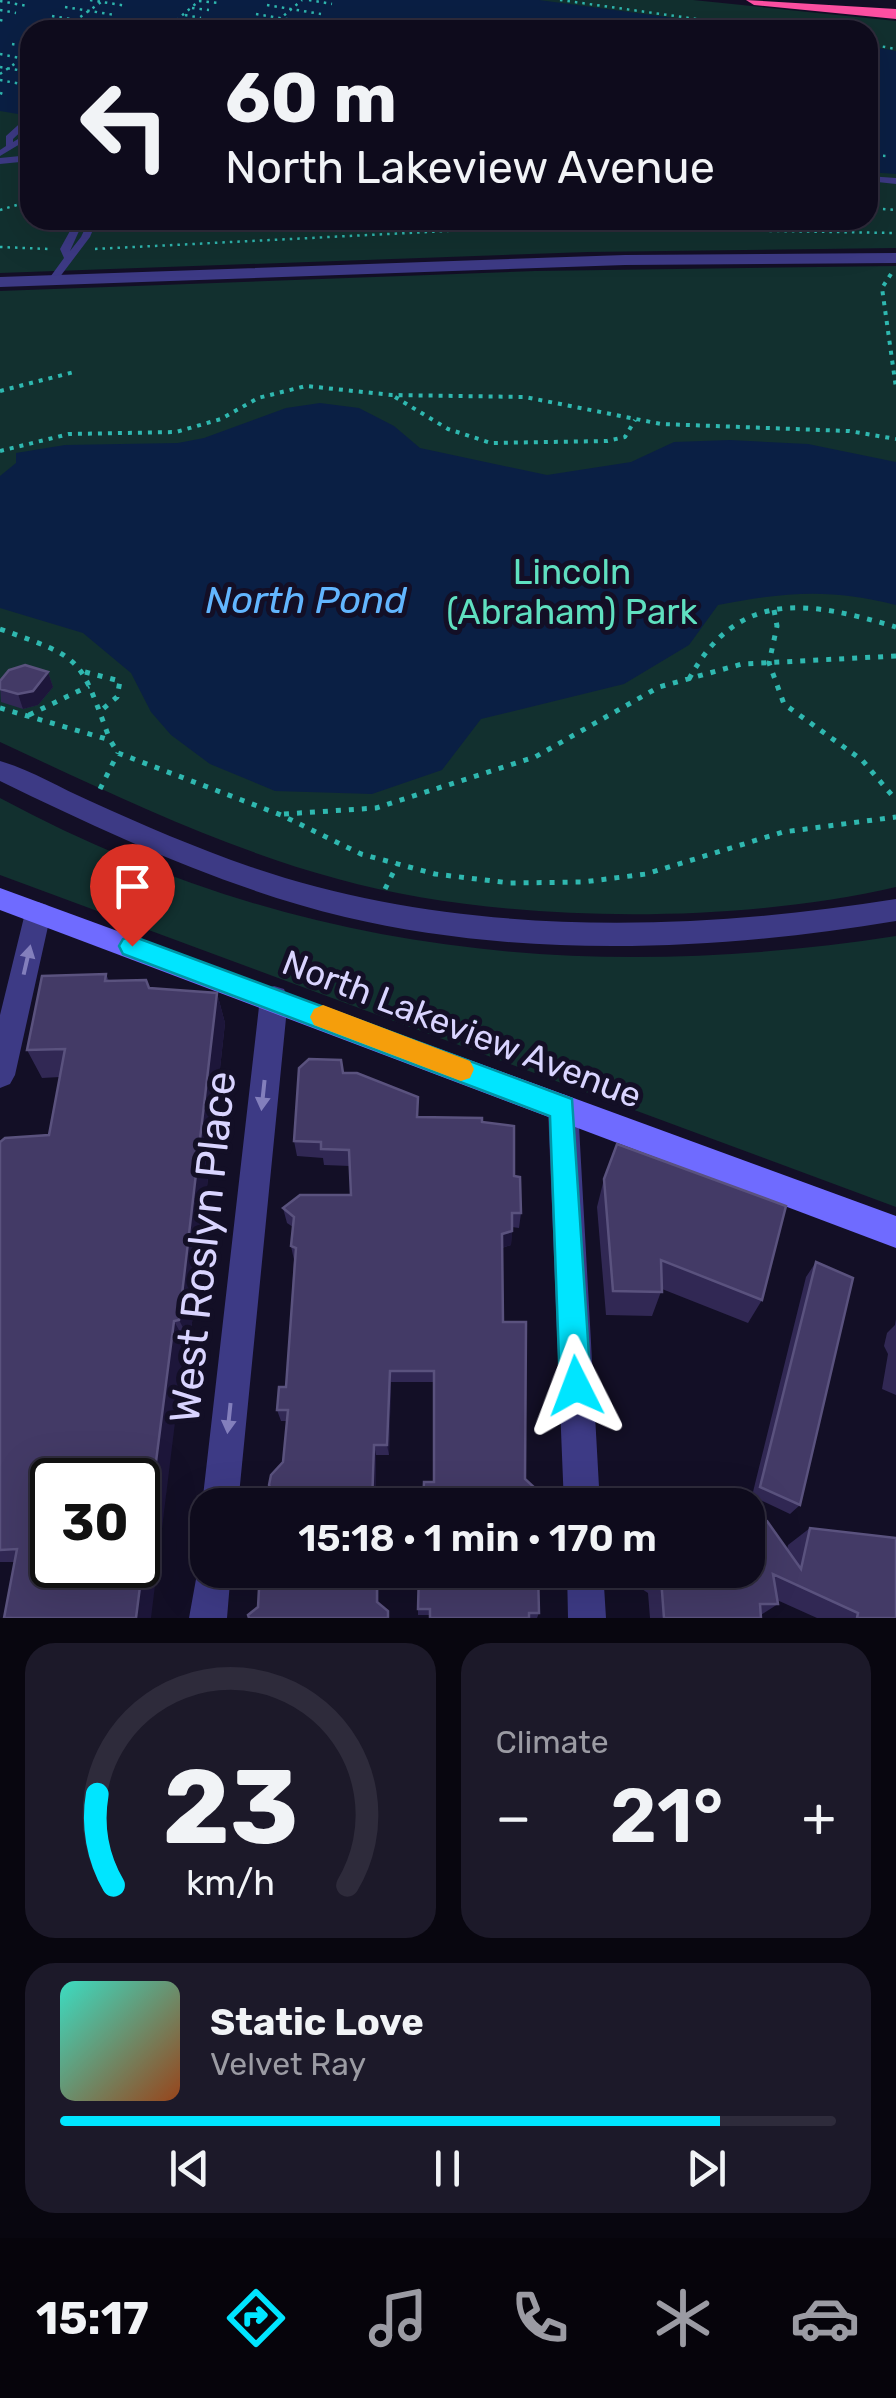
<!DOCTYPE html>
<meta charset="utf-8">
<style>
body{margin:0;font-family:Rubik,sans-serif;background:#1c1929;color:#f1f3f6;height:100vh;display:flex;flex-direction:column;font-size:38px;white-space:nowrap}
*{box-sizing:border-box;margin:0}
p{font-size:32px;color:#9b9ba3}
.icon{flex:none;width:55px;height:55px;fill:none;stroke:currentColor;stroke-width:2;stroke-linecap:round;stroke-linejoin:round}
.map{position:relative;height:1618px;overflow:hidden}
.panel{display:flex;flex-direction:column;gap:25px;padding:25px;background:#08060f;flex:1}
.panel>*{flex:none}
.hud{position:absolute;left:20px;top:20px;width:858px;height:210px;border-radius:30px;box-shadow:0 10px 40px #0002,0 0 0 2px #2e2b3b;background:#0e0b1c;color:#f1f3f6;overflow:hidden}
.speed{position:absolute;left:30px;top:1458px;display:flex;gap:20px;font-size:50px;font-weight:700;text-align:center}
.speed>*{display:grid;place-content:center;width:130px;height:130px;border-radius:50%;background:#0e0b1c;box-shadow:0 10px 40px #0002,0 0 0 2px #2e2b3b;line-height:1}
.speed .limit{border:5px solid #111;border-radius:15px;background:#fff;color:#111}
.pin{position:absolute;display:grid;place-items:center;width:85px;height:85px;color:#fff;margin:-102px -42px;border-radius:50% 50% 50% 0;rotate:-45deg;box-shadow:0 0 10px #0007}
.pin .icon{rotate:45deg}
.me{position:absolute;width:110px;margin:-55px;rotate:357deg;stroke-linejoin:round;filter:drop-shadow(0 0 8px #0008)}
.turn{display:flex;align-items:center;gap:35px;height:210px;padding:0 40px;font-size:45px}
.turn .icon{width:130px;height:130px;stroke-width:2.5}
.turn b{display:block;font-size:70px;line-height:85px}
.big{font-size:75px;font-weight:600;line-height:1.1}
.panel .card{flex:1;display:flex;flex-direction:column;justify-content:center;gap:15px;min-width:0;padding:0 35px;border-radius:30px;background:#1c1929}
.panel .dial{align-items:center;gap:0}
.dial svg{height:260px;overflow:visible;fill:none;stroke:#2e2b3b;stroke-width:7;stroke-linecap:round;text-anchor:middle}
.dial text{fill:#f1f3f6;stroke:none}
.song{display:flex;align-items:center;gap:30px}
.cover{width:120px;height:120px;border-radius:15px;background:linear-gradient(135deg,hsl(170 70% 55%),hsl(20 70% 35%))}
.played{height:10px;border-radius:5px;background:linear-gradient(90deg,#00e5ff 85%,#2e2b3b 85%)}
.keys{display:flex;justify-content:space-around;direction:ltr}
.heat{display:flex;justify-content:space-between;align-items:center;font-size:55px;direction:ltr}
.panel .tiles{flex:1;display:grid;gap:25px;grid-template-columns:1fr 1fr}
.card:last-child{grid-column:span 2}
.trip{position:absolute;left:190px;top:1488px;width:575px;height:100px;border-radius:30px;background:#0e0b1c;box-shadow:0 10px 40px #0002,0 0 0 2px #2e2b3b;font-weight:600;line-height:100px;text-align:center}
.menu{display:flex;height:160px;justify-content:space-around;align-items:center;background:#06040b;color:#9b9ba3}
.menu .icon{width:70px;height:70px}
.menu .selected{color:#00e5ff}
.menu b{font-size:45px;color:#f1f3f6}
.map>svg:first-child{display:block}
.green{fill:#12302f;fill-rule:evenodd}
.water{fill:#0a1f44}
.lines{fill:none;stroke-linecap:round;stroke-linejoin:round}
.path-far2{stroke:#2fb8b0;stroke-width:2.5;stroke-dasharray:2.5 5;stroke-linecap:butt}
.path-far1{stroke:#2fb8b0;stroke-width:4;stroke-dasharray:4 6;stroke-linecap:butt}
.path{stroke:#2fb8b0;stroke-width:5;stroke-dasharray:5 8;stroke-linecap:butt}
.service{fill:#3d3a85;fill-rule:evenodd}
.minor{fill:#3d3a85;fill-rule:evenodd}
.secondary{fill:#6f6bff;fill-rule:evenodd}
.motorway{fill:#ff4fa3;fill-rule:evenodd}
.wall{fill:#312854}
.shaded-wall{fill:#1d163a}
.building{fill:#433a66;stroke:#5a527e;stroke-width:2.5;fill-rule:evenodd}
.oneway{fill:#837fbc}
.route{fill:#00e5ff;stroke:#0095a6;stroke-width:2.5}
.slow{fill:#f59e0b}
.labels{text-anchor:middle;stroke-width:10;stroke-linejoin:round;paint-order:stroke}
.park-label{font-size:35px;fill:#5fe0c0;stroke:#130f26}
.street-label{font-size:35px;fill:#d9d4ff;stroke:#130f26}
.water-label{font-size:38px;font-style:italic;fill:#62b6ff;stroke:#130f26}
.near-street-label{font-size:42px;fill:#d9d4ff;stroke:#130f26}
</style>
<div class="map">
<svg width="896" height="1618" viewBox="0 0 896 1618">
<rect width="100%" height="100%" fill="#130f26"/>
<path class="green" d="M 0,0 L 693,0 L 896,21 L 896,248 L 588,252 L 0,273 ZM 30,30 L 868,30 L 868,220 L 30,220 Z
M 896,266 L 896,887 C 732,925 500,924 338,879 C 220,847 110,793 0,742 L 0,291 L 535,271 Z
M 0,798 C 286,952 578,985 896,936 L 896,1207 L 0,875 Z"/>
<path class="water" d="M 0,0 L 539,0 L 764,30 L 30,30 L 30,116 L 0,111 Z
M 868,46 L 896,51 L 896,174 L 868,172 Z
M 320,403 L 359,408 L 394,426 L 420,448 L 547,475 L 631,462 L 674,442 L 730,440 L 808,444 L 896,462 L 896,605 C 830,588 785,592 718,605 L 689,645 L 624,684 L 481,719 L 442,770 L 372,794 L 275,791 L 210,764 L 171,735 L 151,712 L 131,673 L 83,633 L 0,608 L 0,476 L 16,463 L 16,453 L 65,445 L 178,443 L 204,438 L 286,408 Z"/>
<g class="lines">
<path class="path-far2" d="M 90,0 L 127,6
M 309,0 L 332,4
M 560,0 L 776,30
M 0,1 L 27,6
M 199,1 L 218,3
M 267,5 L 321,14
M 65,7 L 115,15
M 192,8 L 209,10
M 0,10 L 16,13
M 256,14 L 310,23
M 185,15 L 201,18
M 52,16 L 102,24
M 0,20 L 4,21
M 176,23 L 193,25
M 245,24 L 281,30
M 39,25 L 66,30
M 413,25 L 481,26
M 62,30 L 104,0
M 165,30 L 200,0
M 267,30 L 302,0
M 26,34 L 30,35
M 12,44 L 30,47
M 868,44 L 896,49
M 0,54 L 30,60
M 0,67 L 30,72
M 0,74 L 30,53
M 0,80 L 21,84
M 0,93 L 6,95
M 868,113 L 873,113
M 868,123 L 875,123
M 868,134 L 879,134
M 868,144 L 882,145
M 868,155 L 886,156
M 868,208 L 896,210
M 0,210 L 30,201
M 0,247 L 49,249
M 95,249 L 525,227 L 896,233"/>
<path class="path-far1" d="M 891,274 L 882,288 L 896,388
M 0,391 L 74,372
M 395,397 L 448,429 L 491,443 L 607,441 L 625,437 L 635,420
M 0,451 L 69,434 L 176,432 L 221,419 L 258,398 L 306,386 L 392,395 L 525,397 L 661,424 L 849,431 L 896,439"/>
<path class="path" d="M 774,610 L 777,626 L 769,663 L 784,704 L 862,760 L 896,800
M 0,629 C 85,659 79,657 110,740
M 85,672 L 120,681 L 117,697 L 98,713
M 689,679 C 738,588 809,601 896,627
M 0,708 L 110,740 L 118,753 L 281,815 L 361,854 L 435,874 L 510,883 L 583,882 L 646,874 L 783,832 L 896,817
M 29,715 L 89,686
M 100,789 L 118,753
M 284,814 L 376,808 L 535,757 L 659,687 L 742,664 L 896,656
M 385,889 L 397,865"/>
<path class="service" d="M 27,117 L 30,117 L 30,123 L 13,139 L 13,142 L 30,132 L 30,138 L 0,156 L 0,150 L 6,146 L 6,136 Z
M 30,155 L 30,161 L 0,164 L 0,158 Z
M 868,176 L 896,178 L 896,184 L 868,181 Z
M 76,220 L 84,220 L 70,251 L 81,237 L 89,220 L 97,220 L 90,237 L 56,282 L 50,282 L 48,280 L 64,258 L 60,249 Z"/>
<path class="minor" d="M 896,253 L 896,263 L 625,265 L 0,287 L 0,277 L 625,255 Z
M 0,761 C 31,770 60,788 90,801 C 143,825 196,848 251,867 C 457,937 684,933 896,899 L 896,921 C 716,951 524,959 345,917 C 225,888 111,835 0,781 Z
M 38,902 L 47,905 L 51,913 L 15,1075 L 10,1084 L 0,1088 L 0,1015 L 25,913 L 29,905 Z
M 274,986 L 284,989 L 288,998 L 238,1505 L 208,1505 L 208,1518 L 202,1505 L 260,998 L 264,989 Z
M 563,1094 L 573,1098 L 578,1108 L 600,1505 L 564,1505 L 548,1108 L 553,1098 Z
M 208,1554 L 208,1570 L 231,1570 L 227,1618 L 189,1618 L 200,1557 Z
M 567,1570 L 603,1570 L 606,1618 L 568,1618 Z"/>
<path class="secondary" d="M 0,888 L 896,1216 L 896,1248 L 0,910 Z"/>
<path class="motorway" d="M 746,0 L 896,9 L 896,19 L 754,5 Z"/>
</g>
<path class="wall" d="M 48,672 L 53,687 L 38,705 L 23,709 L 1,702 L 0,681 Z
M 106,974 L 109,981 L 149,988 L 217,993 L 225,1023 L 190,1341 L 185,1341 L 14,1562 L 0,1562 L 0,1142 L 49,1135 L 60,1077 L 42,1078 L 27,1050 Z
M 343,1073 L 419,1117 L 482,1122 L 514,1176 L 521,1213 L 519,1228 L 512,1227 L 511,1245 L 502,1248 L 434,1482 L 434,1382 L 391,1382 L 389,1455 L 376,1455 L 375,1505 L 278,1505 L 287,1421 L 281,1421 L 277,1410 L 286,1387 L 294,1260 L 291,1246 L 293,1227 L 287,1223 L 283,1208 L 351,1195 L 350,1166 L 324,1165 L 323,1158 L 297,1156 L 294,1141 Z
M 604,1179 L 762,1300 L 748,1323 L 662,1289 L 652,1316 L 606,1315 L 597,1207 Z
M 816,1262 L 800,1505 L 790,1514 L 752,1496 L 806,1277 Z
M 896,1319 L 896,1395 L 882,1389 L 888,1354 L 884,1346 L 887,1333 L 895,1325 Z
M 810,1528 L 896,1618 L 817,1618 L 777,1600 L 778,1604 L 761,1615 L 761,1618 L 650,1618 L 648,1593 L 639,1587 L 637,1570 L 748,1570 L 787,1550 L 788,1545 Z
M 435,1572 L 539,1613 L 537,1618 L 430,1618 L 430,1615 L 418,1615 L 418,1609 Z"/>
<path class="shaded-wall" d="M 48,672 L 53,687 L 38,705 L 23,709 L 18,694 Z
M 217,993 L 225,1023 L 190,1341 L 179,1320 Z
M 512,1231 L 511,1245 L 501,1248 L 502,1234 Z
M 174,1321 L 185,1341 L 151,1618 L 136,1618 Z
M 390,1371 L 391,1382 L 389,1455 L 387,1445 Z
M 374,1445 L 376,1455 L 375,1505 L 372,1505 Z
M 386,1570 L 389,1570 L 390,1574 L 379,1590 L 379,1608 L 377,1602 L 377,1584 Z"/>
<path class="building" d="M 25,665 L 48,672 L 33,691 L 18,694 L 0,689 L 0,681 L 9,670 Z
M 106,974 L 105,981 L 146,980 L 149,988 L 217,993 L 179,1320 L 174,1321 L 136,1618 L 4,1618 L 17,1549 L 0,1550 L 0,1142 L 5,1138 L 49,1135 L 65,1049 L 27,1050 L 42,976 ZM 52,1480 L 138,1480 L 138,1565 L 52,1565 Z
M 309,1059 L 341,1060 L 343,1073 L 357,1073 L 418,1097 L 417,1117 L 482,1118 L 482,1122 L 514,1126 L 514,1176 L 520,1177 L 521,1213 L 512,1213 L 512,1231 L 502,1234 L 503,1322 L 526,1322 L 525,1479 L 535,1488 L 537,1503 L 535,1505 L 423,1505 L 424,1482 L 434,1482 L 434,1371 L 390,1371 L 387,1445 L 374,1445 L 372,1505 L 278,1505 L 269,1485 L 271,1475 L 283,1462 L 288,1410 L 277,1410 L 279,1387 L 286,1387 L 296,1248 L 291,1246 L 294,1217 L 283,1208 L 300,1195 L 351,1195 L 349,1150 L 321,1149 L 321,1142 L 294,1141 L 299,1068 Z
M 617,1144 L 786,1206 L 762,1300 L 661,1260 L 662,1292 L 613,1291 L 604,1179 Z
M 816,1262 L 853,1278 L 800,1505 L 760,1487 Z
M 767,1521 L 801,1569 L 810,1528 L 896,1538 L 896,1618 L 857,1618 L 858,1613 L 773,1574 L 778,1604 L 760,1604 L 761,1618 L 664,1618 L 661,1578 L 651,1572 L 651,1570 L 748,1570 L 748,1524 Z
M 260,1570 L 386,1570 L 377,1584 L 377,1602 L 388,1611 L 388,1618 L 249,1618 L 248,1615 L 258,1607 Z
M 435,1570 L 538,1570 L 539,1613 L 529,1613 L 529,1618 L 430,1618 L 430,1609 L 418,1609 L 419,1571 L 435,1572 Z"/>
<defs><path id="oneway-solid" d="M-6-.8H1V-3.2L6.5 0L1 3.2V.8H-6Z" transform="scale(2.5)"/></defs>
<g class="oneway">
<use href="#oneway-solid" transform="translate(27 960) rotate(-77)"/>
<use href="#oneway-solid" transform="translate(263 1095) rotate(96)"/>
<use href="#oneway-solid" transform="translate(229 1418) rotate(96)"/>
</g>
<path class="route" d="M 132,936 L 572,1099 L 591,1386 L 586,1397 L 576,1402 L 565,1397 L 560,1386 L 550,1116 L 123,954 L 119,946 L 123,939 Z"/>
<path class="slow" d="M 323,1005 L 470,1061 L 474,1069 L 470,1078 L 461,1081 L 314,1025 L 310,1017 L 314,1009 Z"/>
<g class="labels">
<g class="park-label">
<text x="572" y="584">Lincoln<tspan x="572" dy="40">(Abraham) Park</tspan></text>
</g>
<g class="street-label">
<text transform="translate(462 1029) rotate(21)" y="12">North Lakeview Avenue</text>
</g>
<g class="water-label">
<text x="306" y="613">North Pond</text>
</g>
<g class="near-street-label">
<text transform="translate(202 1247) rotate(-84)" y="15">West Roslyn Place</text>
</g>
</g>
</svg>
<div class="speed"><div class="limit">30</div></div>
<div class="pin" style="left:132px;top:946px;background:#d93025"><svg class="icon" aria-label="arrive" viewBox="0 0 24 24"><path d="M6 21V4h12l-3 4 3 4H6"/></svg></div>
<svg class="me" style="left:576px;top:1386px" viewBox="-20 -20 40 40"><path d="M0-17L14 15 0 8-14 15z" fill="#00e5ff" stroke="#fff" stroke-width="4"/></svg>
<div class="trip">15:18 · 1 min · 170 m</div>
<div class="hud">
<div class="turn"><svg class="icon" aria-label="left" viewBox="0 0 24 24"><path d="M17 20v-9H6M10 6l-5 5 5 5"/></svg><div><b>60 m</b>North Lakeview Avenue</div></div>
</div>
</div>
<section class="panel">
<div class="tiles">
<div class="card dial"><svg viewBox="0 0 100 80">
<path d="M14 69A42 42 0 1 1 86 69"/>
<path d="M14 69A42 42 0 0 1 9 41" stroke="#00e5ff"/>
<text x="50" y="56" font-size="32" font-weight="700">23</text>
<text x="50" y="72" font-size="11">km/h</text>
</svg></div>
<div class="card"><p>Climate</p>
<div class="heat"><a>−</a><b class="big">21°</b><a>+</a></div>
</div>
<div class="card">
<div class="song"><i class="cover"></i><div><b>Static Love</b><p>Velvet Ray</p></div></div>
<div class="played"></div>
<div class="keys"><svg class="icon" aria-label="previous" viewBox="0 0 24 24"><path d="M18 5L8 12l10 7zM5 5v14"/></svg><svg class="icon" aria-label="pause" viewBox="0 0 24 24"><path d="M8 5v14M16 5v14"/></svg><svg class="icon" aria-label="next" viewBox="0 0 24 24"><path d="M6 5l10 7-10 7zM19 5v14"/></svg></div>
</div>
</div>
</section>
<nav class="menu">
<b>15:17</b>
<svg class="icon selected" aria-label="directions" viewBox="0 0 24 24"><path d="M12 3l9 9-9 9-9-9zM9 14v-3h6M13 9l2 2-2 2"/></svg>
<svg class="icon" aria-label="music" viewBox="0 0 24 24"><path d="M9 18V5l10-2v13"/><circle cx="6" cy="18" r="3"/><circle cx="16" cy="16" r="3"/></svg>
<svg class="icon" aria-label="phone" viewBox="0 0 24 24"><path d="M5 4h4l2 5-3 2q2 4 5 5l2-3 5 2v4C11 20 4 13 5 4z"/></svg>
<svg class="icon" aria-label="climate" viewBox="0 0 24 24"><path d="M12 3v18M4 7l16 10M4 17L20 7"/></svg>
<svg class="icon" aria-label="car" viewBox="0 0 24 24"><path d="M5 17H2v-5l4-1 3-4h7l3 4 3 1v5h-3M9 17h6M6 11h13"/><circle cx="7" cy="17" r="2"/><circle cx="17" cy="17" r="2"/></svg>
</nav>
